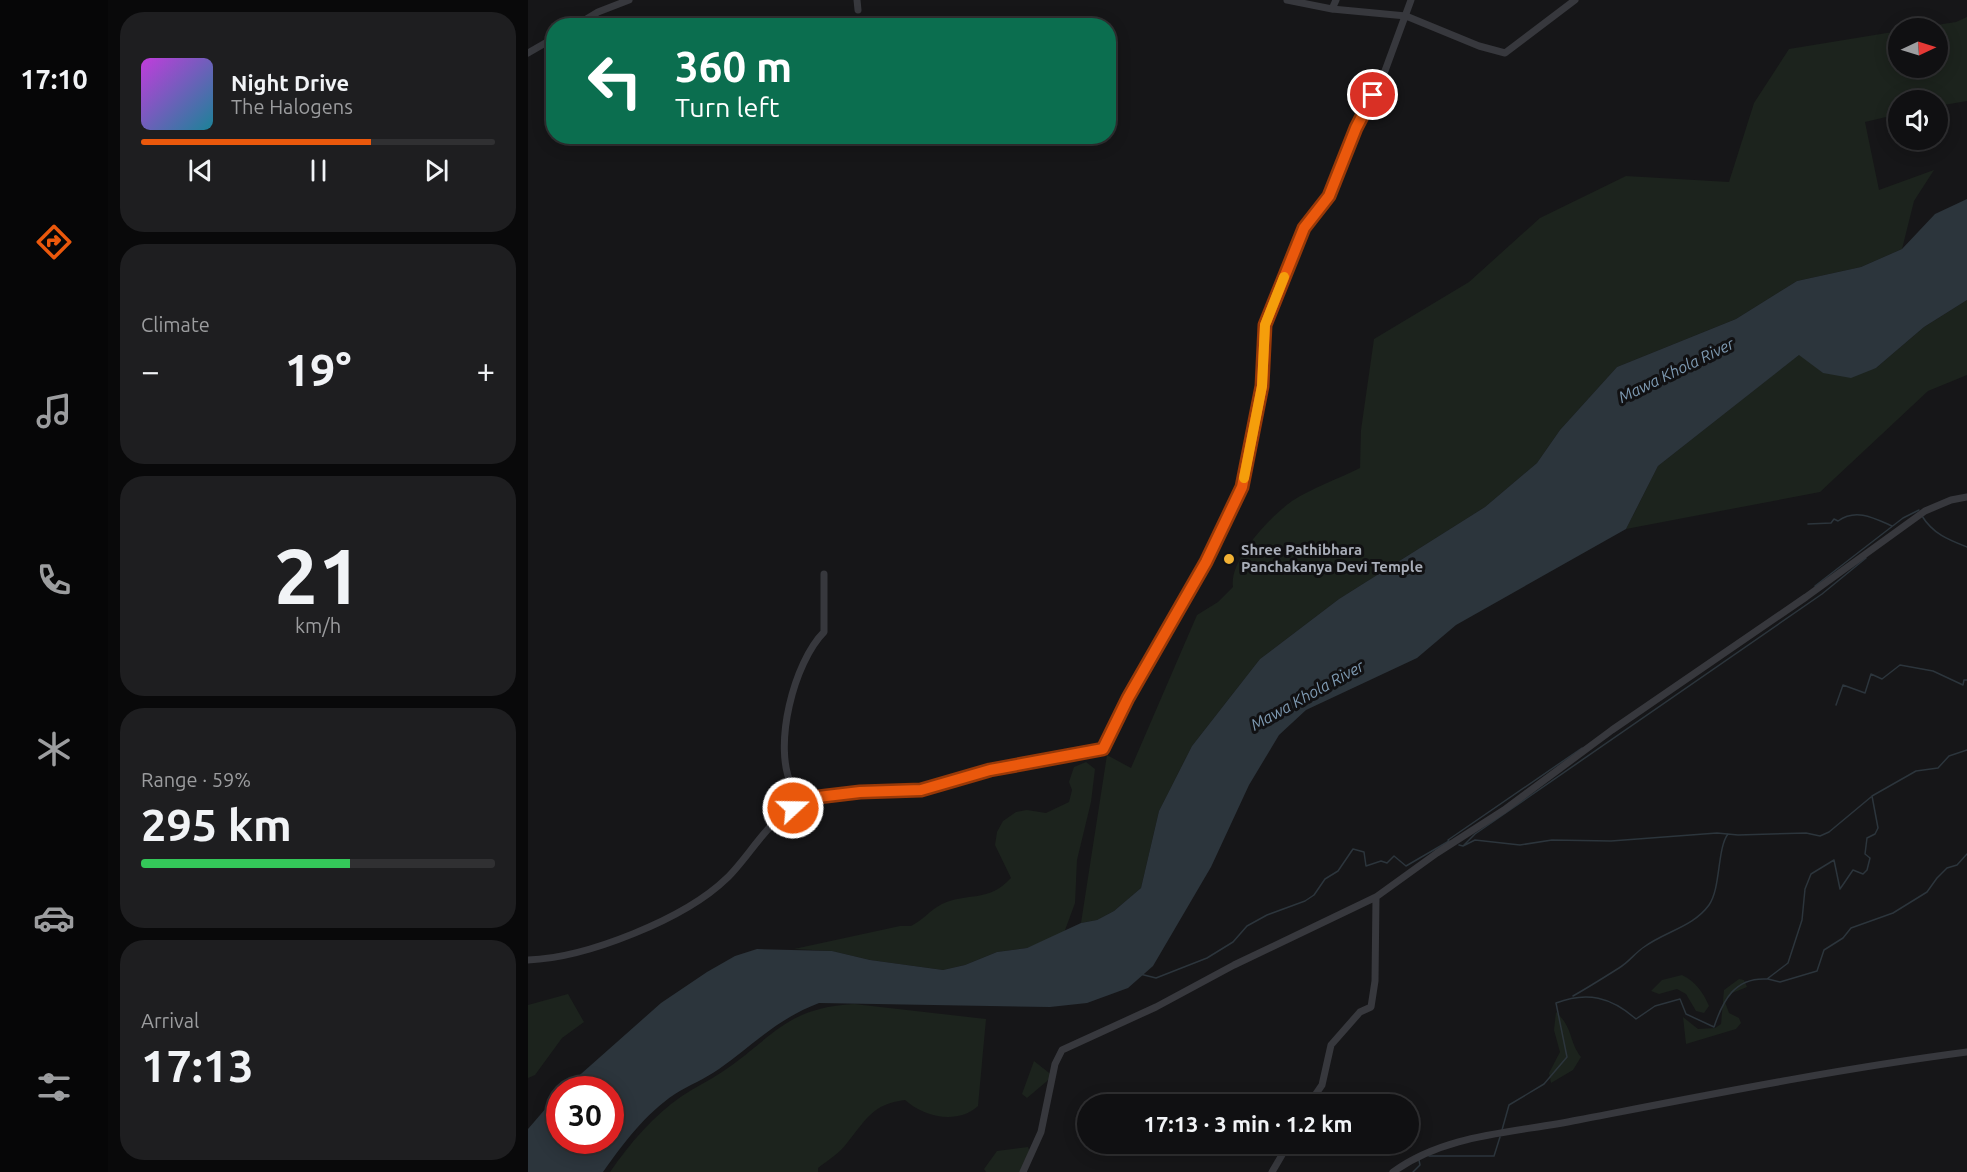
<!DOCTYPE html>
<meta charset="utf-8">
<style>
body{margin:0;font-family:Ubuntu,sans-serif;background:#1e1e20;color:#f1f3f6;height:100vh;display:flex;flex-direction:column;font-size:22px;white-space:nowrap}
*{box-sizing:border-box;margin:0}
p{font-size:20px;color:#9c9d9f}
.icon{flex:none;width:33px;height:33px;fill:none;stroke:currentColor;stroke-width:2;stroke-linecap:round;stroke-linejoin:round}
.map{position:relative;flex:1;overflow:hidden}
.drawer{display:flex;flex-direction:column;gap:12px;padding:12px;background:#09090a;width:420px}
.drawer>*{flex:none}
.guide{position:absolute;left:18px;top:18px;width:570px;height:126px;border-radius:24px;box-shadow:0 3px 15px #0003,0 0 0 2px #303032;background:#0b6e4f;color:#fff;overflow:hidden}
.needle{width:39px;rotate:86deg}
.fabs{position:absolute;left:1360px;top:18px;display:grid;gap:12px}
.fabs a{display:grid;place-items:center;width:60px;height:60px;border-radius:50%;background:#101012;box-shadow:0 3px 15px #0003,0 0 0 2px #303032;font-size:30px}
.speed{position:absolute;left:18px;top:1076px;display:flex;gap:12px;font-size:30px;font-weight:700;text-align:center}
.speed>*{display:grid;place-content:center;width:78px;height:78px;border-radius:50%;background:#101012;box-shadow:0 3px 15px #0003,0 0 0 2px #303032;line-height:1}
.speed .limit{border:9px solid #d22;background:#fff;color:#111}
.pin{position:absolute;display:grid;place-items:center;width:51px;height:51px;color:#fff;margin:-26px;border:3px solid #fff;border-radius:50%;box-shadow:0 2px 6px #0007}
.me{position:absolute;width:66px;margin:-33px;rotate:69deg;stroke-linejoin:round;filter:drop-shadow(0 0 4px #0008)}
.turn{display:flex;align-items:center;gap:21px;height:126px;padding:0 30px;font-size:27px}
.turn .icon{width:78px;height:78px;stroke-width:2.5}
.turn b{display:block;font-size:42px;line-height:51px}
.big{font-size:45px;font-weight:600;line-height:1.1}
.drawer .tile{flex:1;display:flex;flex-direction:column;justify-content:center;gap:9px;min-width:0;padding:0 21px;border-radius:24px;background:#1e1e20}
.drawer .dial{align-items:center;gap:0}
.dial b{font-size:78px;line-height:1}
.song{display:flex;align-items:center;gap:18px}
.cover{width:72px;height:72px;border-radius:9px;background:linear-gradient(135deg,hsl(290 70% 55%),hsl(190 70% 35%))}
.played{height:6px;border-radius:3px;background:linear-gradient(90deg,#ea580c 65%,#303032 65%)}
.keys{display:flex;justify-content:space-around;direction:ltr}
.heat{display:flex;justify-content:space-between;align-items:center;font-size:33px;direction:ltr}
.charge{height:9px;border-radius:4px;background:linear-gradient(90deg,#34c759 59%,#303032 0)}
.trip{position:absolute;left:549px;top:1094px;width:342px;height:60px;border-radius:30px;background:#101012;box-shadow:0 3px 15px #0003,0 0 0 2px #303032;font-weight:600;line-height:60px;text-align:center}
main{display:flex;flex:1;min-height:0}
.tab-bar{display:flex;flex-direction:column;width:108px;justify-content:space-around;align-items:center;background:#060607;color:#9c9d9f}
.tab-bar .icon{width:42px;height:42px}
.tab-bar .active{color:#ea580c}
.tab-bar b{font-size:27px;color:#f1f3f6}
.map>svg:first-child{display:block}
.green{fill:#1c231d}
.water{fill:#2c353c}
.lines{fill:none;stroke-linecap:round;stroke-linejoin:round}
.stream{stroke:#2c353c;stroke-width:1.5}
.minor{stroke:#37383d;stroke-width:7}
.route-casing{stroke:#983908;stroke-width:15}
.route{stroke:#ea580c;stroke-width:10}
.slow{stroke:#f59e0b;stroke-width:10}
.poi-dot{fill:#f2b134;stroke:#111113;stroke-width:2}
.labels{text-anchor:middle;stroke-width:6;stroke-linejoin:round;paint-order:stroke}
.poi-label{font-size:15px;font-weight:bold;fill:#a8adb8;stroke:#111113;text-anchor:start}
.water-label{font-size:16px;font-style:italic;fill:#7f9bb3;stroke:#111113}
</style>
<main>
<nav class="tab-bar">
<b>17:10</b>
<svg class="icon active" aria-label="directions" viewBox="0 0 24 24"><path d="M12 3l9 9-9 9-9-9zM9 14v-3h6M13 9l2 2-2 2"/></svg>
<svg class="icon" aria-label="music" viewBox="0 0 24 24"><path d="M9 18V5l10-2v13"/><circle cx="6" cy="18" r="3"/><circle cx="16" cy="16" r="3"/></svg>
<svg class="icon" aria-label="phone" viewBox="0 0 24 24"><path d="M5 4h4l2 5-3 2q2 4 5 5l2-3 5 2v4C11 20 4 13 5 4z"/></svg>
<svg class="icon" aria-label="climate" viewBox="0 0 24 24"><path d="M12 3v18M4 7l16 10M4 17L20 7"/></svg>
<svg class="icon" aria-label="car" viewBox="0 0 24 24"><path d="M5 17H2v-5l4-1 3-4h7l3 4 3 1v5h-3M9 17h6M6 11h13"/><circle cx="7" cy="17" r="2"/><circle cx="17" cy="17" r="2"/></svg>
<svg class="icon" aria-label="filters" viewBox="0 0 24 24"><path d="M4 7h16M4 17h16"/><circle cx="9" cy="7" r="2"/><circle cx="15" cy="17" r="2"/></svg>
</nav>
<section class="drawer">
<div class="tile">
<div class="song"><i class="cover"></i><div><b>Night Drive</b><p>The Halogens</p></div></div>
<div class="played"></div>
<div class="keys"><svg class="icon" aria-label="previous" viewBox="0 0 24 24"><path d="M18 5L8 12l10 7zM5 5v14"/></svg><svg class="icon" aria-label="pause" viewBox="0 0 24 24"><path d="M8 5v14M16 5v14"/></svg><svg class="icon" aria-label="next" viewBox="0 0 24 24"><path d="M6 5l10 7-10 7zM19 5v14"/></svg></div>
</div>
<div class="tile"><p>Climate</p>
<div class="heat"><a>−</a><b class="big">19°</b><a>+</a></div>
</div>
<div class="tile dial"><b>21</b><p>km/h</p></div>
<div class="tile"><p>Range · 59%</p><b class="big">295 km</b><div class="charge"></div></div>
<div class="tile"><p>Arrival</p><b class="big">17:13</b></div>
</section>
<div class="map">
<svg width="1439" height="1172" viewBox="0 0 1439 1172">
<rect width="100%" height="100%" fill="#161618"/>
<path class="green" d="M 1439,17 L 1439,101 L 1410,106 L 1410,100 L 1371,100 L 1371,114 L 1337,122 L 1351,190 L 1406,170 L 1386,201 L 1374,249 L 1333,267 L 1269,281 L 1208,319 L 1089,367 L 1032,430 L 1009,463 L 957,507 L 811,599 L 732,659 L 664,746 L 631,811 L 613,888 L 586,911 L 569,920 L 553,923 L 579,755 L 603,768 L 669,615 L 690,602 L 705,587 C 701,559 742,517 764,501 C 784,488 810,479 832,468 L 833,430 L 846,339 L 941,282 L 1012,218 L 1098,176 L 1201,182 L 1226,103 L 1261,49 L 1371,31 L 1371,68 L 1410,68 L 1410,28 L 1388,28 L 1428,22 Z
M 1439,300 L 1439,375 L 1400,391 L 1292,492 L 1098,529 L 1130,466 L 1272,354 L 1295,373 L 1348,368 L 1396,327 Z
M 558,762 L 567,769 L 563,802 L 549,860 L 547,903 L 536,933 L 499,948 L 469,952 L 437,965 L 415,970 L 342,960 L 304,951 L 266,949 L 372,926 L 383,926 C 394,921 402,910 414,904 C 440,892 460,903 483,878 L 467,845 L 469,832 L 475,821 L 488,812 L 499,810 L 518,813 L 541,802 L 544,790 L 541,782 L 546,767 Z
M 1154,975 C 1168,982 1175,992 1181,1006 L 1176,1013 L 1168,1011 L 1158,994 L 1149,989 L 1131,994 L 1123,991 L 1134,980 Z
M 1211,979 L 1216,980 L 1219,987 L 1204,993 L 1197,1002 L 1201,1013 L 1211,1018 L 1213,1023 L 1208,1029 L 1158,1044 L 1155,1017 L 1170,1029 L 1187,1028 L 1193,1024 L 1196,990 Z
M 40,994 L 56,1022 L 34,1038 L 7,1075 L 0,1078 L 0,1005 Z
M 326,1004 L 458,1019 L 450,1106 C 429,1125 396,1117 377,1100 C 344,1104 338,1120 319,1143 C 312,1153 300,1160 290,1168 L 290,1172 L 82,1172 C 102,1143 125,1116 154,1096 C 167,1087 181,1081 194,1072 C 246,1037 257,1008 326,1004 Z
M 1028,1012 C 1046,1029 1040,1040 1053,1057 L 1045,1070 L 1023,1083 L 1021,1073 L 1032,1052 L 1026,1030 Z
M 506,1061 L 525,1076 L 499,1098 L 494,1094 Z
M 500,1147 L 502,1152 L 495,1172 L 458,1172 L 456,1169 L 469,1151 Z"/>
<path class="water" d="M 1439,199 L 1439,300 L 1396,327 L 1348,368 L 1323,378 L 1295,373 L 1271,355 L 1130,466 L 1098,529 L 928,625 L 889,658 L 778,710 L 751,735 L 721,785 L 683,867 L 625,966 L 600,988 L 559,1003 L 522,1007 L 291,1003 C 249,1019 226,1044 191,1069 C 177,1079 161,1085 147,1094 C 117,1114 95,1144 75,1172 L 0,1172 L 0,1129 L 31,1093 L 32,1140 L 82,1140 L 82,1089 L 36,1089 L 133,1003 L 179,972 L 207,956 L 229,949 L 304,951 L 342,960 L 415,970 L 437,965 L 469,952 L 499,948 L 553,923 L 569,920 L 586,911 L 613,888 L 631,811 L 664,746 L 732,659 L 811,599 L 957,507 L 1009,463 L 1032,430 L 1089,367 L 1208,319 L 1269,281 L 1333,267 L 1374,249 L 1407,214 Z"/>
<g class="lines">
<path class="stream" d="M 1394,516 C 1405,534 1421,540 1439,547
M 1280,524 L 1303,523 L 1306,519 L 1310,521 C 1328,508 1346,518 1364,526
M 1287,586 L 1375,518 L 1391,510
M 1308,705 L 1315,685 L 1337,693 L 1343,674 L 1354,679 L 1372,665 L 1405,671 L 1435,685 L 1436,680 L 1439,680
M 920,840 L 1054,748
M 931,845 L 935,846 L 947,840 L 992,845 L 1024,840 L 1083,841 L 1189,833 L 1210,835 L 1278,833 L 1292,836 L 1301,832 L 1343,797
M 935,846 L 947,834 L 1294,594 L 1338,558
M 612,974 L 628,978 L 679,958 L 705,942 L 719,926 L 739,915 L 777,901 L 786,895 L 797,879 L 810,871 L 825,849 L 836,852 L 838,866 L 853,861 L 859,863 L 866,856 L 878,866 L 921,841
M 1240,979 L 1252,982 L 1289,971 L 1296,950 L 1315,938 L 1323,928 L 1365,913 L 1399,892 L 1409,878 L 1419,868 L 1429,865 L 1439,854
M 1045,996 C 1061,987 1075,978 1091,968 C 1101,962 1107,953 1116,947 C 1138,931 1165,927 1181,905 C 1193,888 1189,848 1200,834
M 974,1130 L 981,1105 L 1016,1084 L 1039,1057 L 1028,1003 C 1059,991 1083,997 1108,1019 L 1127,1006 L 1152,999 L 1158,1014 L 1186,1027 C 1195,1000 1207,977 1239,979 L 1260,963 L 1274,920 L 1277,889 L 1283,874 L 1306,860 L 1312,889 L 1325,870 L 1335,874 L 1339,870 L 1342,858 L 1337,854 L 1339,838 L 1347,834 L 1350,828 L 1344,796 L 1388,771 L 1410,768 L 1421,756 L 1439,750
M 901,1156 L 966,1156 L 972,1137
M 885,1172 L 892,1165 L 891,1160"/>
<path class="minor" d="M 329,0 L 330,10
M 759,0 L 804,9 L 878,16 L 951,46 L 977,53 L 1047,0
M 804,9 L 808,0
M 47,26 L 70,12 L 101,0
M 0,53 L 26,38
M 264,786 C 244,747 266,662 296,632 L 296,574
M 0,960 C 58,958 157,919 199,878 C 220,858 241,819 268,806 C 308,787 351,796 393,789 C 417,786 440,775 463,770 C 500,761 538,756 575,749 L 600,698 L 678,562 L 714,487 L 734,386 L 737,325 L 776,228 L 801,196 L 828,128 L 854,79 L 883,0
M 781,1104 L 794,1085 L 803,1045 L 832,1012 L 843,1007 L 847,981 L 848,897
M 495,1172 L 513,1132 L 527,1064 L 534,1050 L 628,1007 L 706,965 L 848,897 L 909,853 L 976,810 L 1084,730 L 1278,597 L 1397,511 L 1423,500 L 1439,497
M 744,1172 L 761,1143
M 865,1172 C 919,1133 987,1133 1050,1120 C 1179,1095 1309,1069 1439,1052"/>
</g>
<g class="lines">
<g class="route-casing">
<path id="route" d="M 265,808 L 290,797 L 332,792 L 393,790 L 462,770 L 575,749 L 600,698 L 678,562 L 714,487 L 734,386 L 737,325 L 776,228 L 801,196 L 828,128 L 845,95"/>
</g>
<use href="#route" class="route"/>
<path class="slow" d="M 716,478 L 734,386 L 737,325 L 756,277"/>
</g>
<circle class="poi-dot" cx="701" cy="559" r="6"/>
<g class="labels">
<g class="poi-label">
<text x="713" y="555">Shree Pathibhara<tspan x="713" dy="17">Panchakanya Devi Temple</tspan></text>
</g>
<g class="water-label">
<text transform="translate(1148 370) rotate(-26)" y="6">Mawa Khola River</text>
<text transform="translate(779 695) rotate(-29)" y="6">Mawa Khola River</text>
</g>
</g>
</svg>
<div class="fabs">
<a><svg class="needle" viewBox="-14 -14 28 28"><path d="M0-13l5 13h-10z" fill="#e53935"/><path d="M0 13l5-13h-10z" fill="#9c9d9f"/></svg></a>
<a><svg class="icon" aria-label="sound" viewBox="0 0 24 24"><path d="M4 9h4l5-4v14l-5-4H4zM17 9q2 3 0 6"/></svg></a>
</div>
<div class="speed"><div class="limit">30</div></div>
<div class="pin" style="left:845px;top:95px;background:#d93025"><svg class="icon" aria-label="arrive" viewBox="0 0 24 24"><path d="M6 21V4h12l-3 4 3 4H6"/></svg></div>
<svg class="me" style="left:265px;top:808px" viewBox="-20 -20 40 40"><circle r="17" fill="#ea580c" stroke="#fff" stroke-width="3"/><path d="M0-11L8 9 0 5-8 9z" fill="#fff"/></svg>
<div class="trip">17:13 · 3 min · 1.2 km</div>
<div class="guide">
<div class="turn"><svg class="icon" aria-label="left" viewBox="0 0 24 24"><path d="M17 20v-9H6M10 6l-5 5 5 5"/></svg><div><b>360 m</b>Turn left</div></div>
</div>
</div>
</main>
